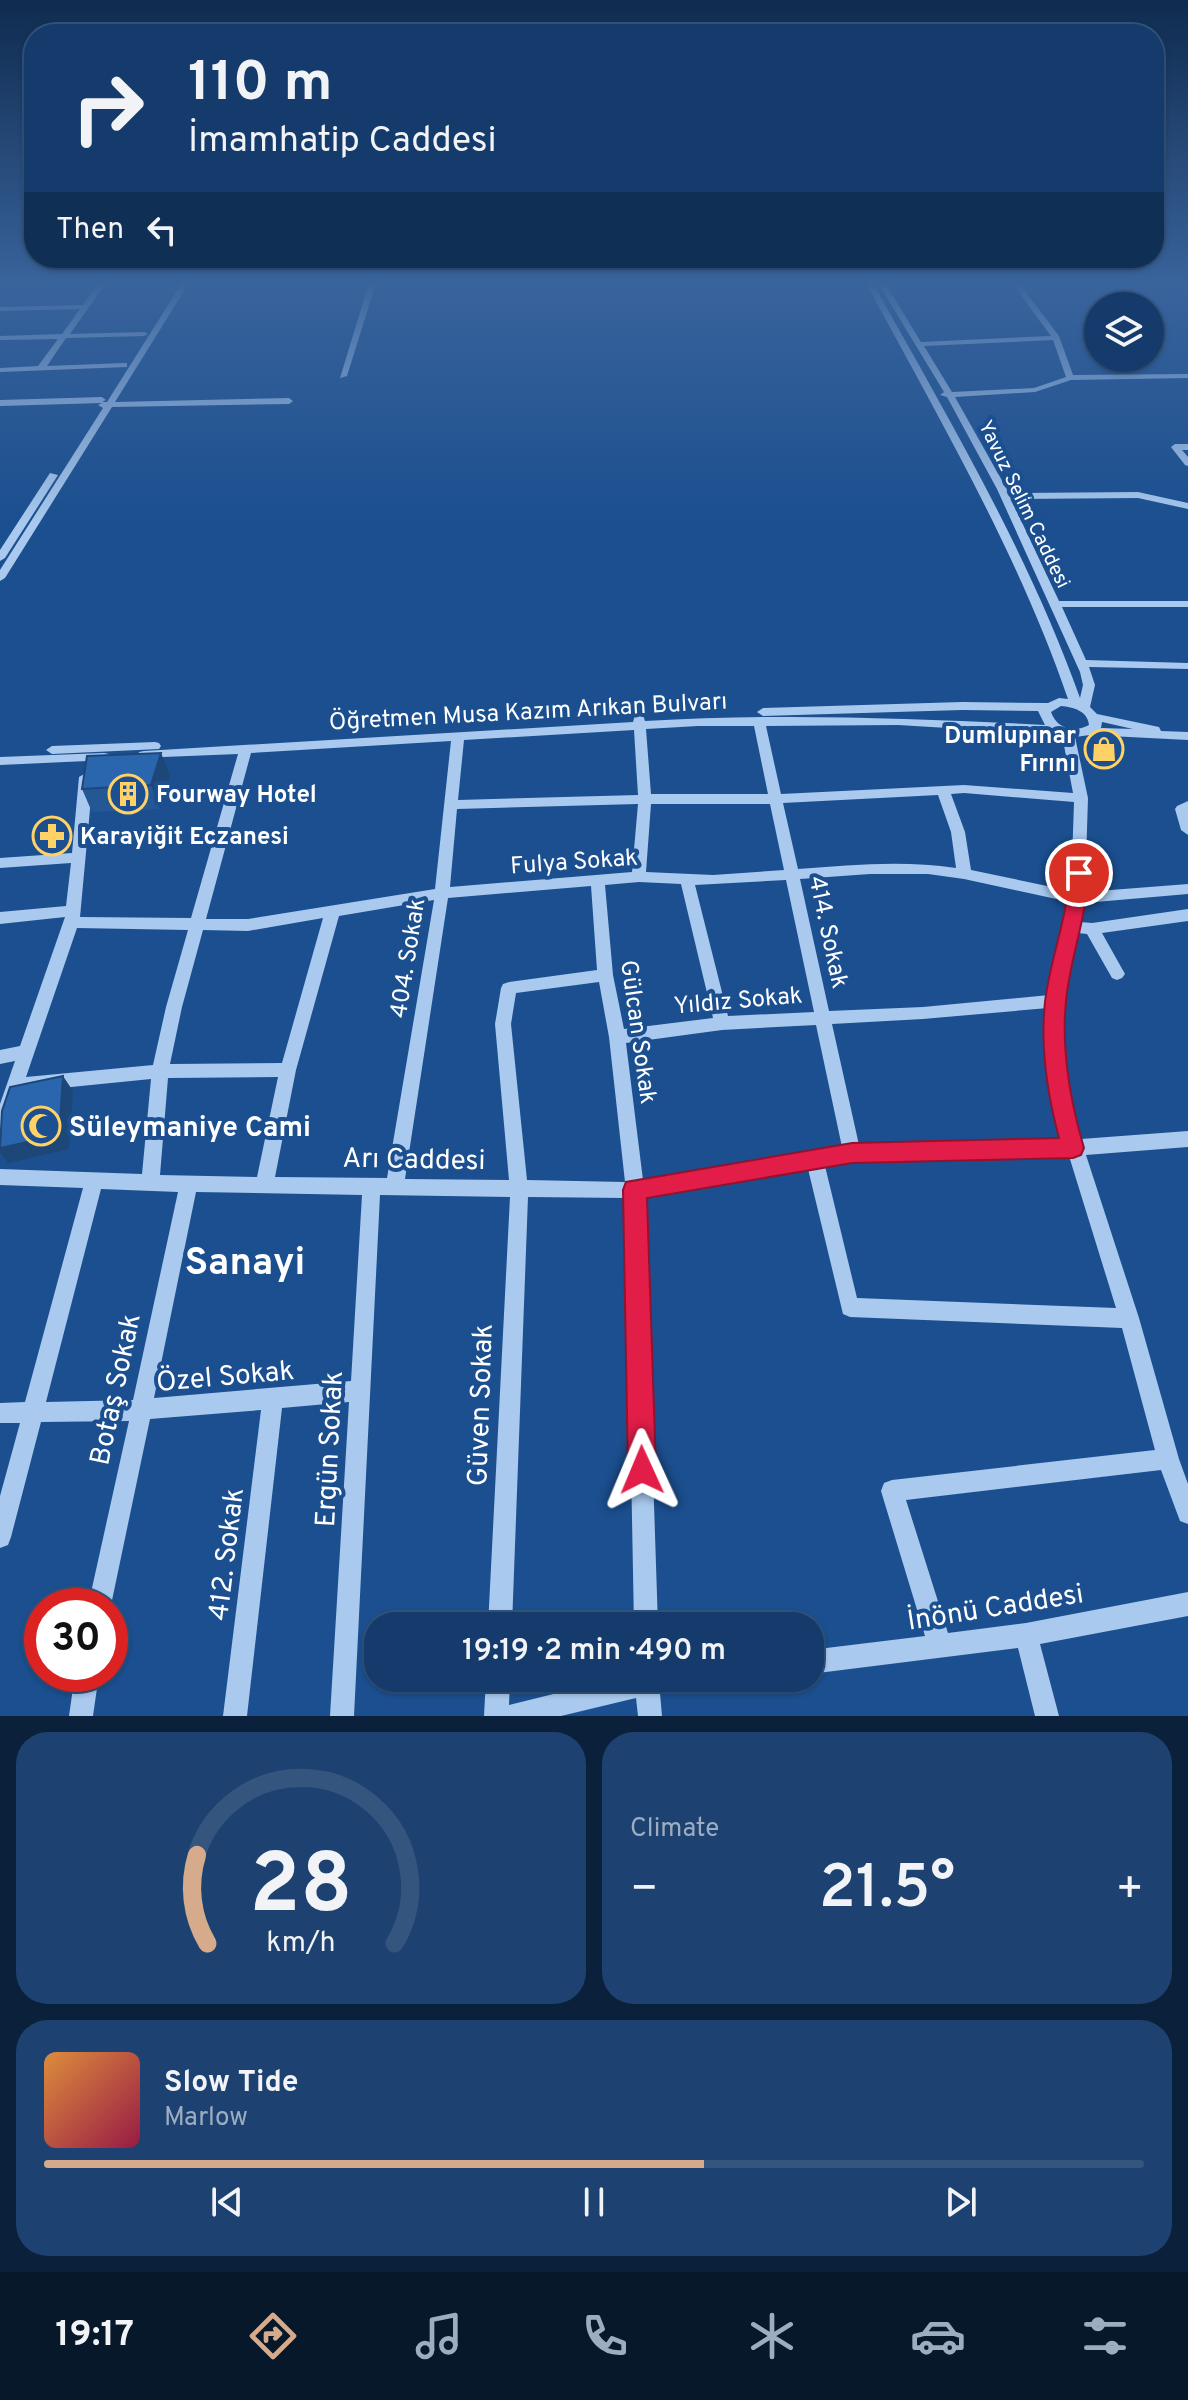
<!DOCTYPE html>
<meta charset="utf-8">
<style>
body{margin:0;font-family:Overpass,sans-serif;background:#1d4271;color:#f1f3f6;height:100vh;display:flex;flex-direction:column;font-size:30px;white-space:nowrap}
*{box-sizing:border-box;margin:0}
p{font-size:26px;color:#9dadc1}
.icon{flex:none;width:44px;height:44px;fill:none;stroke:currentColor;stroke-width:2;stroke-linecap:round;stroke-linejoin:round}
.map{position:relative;height:1716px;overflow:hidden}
.sheet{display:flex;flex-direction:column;gap:16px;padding:16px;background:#0b203b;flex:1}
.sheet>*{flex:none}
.guide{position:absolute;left:24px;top:24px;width:1140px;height:244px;border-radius:32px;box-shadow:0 2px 6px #0004,0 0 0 2px #33557e;background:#143b6b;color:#f1f3f6;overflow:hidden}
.buttons{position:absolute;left:1084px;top:292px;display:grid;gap:16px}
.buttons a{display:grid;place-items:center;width:80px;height:80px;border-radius:50%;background:#143b6b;box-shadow:0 2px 6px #0004,0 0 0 2px #33557e;font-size:40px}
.speed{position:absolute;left:24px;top:1588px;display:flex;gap:16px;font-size:40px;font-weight:700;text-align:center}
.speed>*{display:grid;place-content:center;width:104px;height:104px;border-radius:50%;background:#143b6b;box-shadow:0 2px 6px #0004,0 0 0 2px #33557e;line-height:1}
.speed .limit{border:12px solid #d22;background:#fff;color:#111}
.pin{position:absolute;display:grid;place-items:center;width:68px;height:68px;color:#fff;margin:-34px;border:4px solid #fff;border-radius:50%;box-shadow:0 2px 8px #0007}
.me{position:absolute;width:88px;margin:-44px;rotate:359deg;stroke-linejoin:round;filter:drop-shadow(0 0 6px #0008)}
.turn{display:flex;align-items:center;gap:28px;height:168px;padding:0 32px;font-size:36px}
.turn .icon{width:104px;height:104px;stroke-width:2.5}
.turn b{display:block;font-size:56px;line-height:68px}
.then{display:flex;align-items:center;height:76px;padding:0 32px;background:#0003;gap:16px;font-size:30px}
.big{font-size:60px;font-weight:600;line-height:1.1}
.sheet .tile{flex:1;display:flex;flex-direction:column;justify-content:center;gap:12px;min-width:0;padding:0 28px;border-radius:32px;background:#1d4271}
.sheet .dial{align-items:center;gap:0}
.dial svg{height:208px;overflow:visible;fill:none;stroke:#33557e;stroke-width:7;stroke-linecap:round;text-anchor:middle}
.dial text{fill:#f1f3f6;stroke:none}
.song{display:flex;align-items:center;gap:24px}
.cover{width:96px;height:96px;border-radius:12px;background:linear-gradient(135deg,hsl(30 70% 55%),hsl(340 70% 35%))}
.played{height:8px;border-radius:4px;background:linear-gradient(90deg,#d6ab8b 60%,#33557e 60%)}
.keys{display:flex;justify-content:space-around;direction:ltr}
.heat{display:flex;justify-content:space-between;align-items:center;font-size:44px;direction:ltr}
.sheet .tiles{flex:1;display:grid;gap:16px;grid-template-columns:1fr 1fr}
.tile:last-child{grid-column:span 2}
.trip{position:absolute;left:364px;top:1612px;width:460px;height:80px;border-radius:32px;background:#143b6b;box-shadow:0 2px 6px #0004,0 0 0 2px #33557e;font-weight:600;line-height:80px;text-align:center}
.dock{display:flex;height:128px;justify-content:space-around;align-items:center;background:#08182b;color:#9dadc1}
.dock .icon{width:56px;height:56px}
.dock .selected{color:#d6ab8b}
.dock b{font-size:36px;color:#f1f3f6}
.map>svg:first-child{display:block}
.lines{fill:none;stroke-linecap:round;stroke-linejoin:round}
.minor{fill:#a9c9ee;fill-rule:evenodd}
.wall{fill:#245895}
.shaded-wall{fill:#1d4779}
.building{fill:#2a66ad;stroke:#1d4779;stroke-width:2}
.route{fill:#e11d48;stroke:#92132f;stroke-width:2}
.labels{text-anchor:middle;stroke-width:8;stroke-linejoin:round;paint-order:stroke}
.far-street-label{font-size:20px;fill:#fff;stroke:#1b4f8f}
.street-label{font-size:24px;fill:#fff;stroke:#1b4f8f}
.poi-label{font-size:24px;font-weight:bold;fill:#fff;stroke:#1b4f8f;text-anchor:start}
.near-poi-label{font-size:28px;font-weight:bold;fill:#fff;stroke:#1b4f8f;text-anchor:start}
.near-street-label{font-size:28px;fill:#fff;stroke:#1b4f8f}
.near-district-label{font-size:38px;font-weight:bold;fill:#fff;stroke:#1b4f8f}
</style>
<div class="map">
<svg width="1188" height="1716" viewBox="0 0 1188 1716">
<rect width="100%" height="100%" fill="#1b4f8f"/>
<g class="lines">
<path class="minor" d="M 99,283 L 106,283 L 70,334 L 144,332 L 148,334 L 144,336 L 66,338 L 47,366 L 124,363 L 127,363 L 127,367 L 0,372 L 0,368 L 38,366 L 58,339 L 0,340 L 0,336 L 62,334 L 80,309 L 0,311 L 0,307 L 83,305 Z
M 182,283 L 189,283 L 115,402 L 289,398 L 293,401 L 289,404 L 112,407 L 5,578 L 0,581 L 0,570 L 103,408 L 98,405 L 102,403 L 0,406 L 0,400 L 102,397 L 106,400 L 102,402 L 107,402 Z
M 369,283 L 376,283 L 347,376 L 340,378 Z
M 866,283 L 873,283 C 948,418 1028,552 1080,698 L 1083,685 L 1080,672 L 997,489 L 947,397 L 940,395 L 944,392 L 878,283 L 885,283 L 921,342 L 1051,336 L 1012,283 L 1019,283 L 1059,336 L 1073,375 L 1188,374 L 1188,378 L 1071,380 L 1035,392 L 955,397 L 1009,493 L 1138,492 L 1188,503 L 1188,509 L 1138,498 L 1011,499 L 1059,601 L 1188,601 L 1188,607 L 1062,607 L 1086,660 L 1188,663 L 1188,669 L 1089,667 L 1095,685 L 1090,707 L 1097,714 L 1159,727 L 1161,731 L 1188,732 L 1188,740 L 1090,735 L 1075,737 L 1088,798 L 1085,892 L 1188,884 L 1188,894 L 1084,903 L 1080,922 L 1092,923 L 1188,909 L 1188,921 L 1102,933 L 1125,974 L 1122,978 L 1117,980 L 1112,978 L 1087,934 L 1078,933 C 1073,955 1067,977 1064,999 C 1057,1047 1066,1094 1081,1139 L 1188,1131 L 1188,1147 L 1086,1155 L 1139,1318 L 1179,1459 L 1188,1484 L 1188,1524 L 1180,1521 L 1161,1470 L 906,1500 L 948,1633 L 1026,1623 L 1188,1592 L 1188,1616 L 1040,1644 L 1059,1716 L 1035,1716 L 1018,1648 L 810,1674 L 810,1650 L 925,1636 L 881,1491 L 884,1483 L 892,1480 L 1155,1450 L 1122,1328 L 850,1317 L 843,1314 L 808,1169 L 644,1197 L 658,1626 L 634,1626 L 626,1198 L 528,1197 L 512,1626 L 488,1626 L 510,1197 L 380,1195 L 354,1716 L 330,1716 L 349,1402 L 282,1408 L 247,1716 L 223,1716 L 261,1410 L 150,1419 L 110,1610 L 110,1606 L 88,1606 L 129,1421 L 41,1422 L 11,1537 L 8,1545 L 0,1548 L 0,1496 L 20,1423 L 0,1423 L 0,1403 L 25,1402 L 83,1188 L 0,1185 L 0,1169 L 142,1174 L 151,1079 L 21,1092 L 6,1133 L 0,1136 L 0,1104 L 15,1061 L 0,1064 L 0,1050 L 20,1046 L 65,917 L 0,924 L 0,912 L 66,906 L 71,863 L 0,868 L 0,858 L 72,853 L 79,777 L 86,773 L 91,774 L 93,777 L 80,917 L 191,918 L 238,754 L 139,758 L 138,755 L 139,752 L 144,751 L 633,722 L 635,715 L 643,715 L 645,721 C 779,713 912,718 1045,725 L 1038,711 L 962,710 L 763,716 L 757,712 L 763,708 L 962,702 L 1048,703 L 1059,698 L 1068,699 C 1018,553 939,419 866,283 ZM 1053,340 L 1066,377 L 1034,388 L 952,392 L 924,346 ZM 1061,706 C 1073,707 1088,711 1089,725 C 1074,733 1057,729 1051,712 ZM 1102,722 L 1133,729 L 1101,728 ZM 898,725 L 1062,735 L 1073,793 L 964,785 L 781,794 L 766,726 ZM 698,726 L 754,726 L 768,794 L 651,794 L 646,729 ZM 634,730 L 638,795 L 458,800 L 464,740 ZM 451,741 L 435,889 L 248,919 L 206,919 L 251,753 ZM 964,793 L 1074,802 L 1071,891 L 971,870 L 965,832 L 951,794 ZM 938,795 L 951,832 L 956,868 C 903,860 851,865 798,869 L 783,803 ZM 638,804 L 632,872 L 450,887 L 457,809 ZM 651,804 L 770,804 L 784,870 L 713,875 L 646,872 ZM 870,874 L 928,874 L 964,879 L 1070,902 L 1049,995 L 923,1007 L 829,1011 L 800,879 ZM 786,880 L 814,1012 L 728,1016 L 695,885 ZM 639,882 L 681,884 L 713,1018 L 624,1029 L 613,975 L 605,885 ZM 591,886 L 597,970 L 509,982 L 503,984 L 501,988 L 495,1024 L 509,1180 L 405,1179 L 448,898 ZM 434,900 L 387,1178 L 275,1177 L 296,1070 L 339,916 ZM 323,918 L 282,1063 L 170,1064 L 182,1007 L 203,930 L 248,931 ZM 77,928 L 188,930 L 166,1007 L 153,1065 L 26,1077 ZM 599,982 L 609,1037 L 625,1182 L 527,1180 L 511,1024 L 516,993 ZM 1048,1008 C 1046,1058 1049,1092 1064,1140 L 859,1145 L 832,1024 L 923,1019 ZM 816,1025 L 842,1147 L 643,1180 L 626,1043 L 722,1030 ZM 278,1077 L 257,1177 L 160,1175 L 168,1078 ZM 1069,1156 L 1116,1308 L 857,1298 L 825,1166 L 852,1161 ZM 101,1189 L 178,1192 L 133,1400 L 46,1402 ZM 196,1192 L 362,1195 L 351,1381 L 154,1398 Z
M 1175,444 L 1188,444 L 1188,450 L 1182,450 L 1188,457 L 1188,466 L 1185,465 L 1171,447 Z
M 50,473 L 58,475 L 5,558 L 0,561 L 0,550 Z
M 155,742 L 159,743 L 161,746 L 159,749 L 52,754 L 46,750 L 52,746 Z
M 104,753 L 109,754 L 110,757 L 109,760 L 0,765 L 0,757 Z
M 1188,801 L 1188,835 L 1181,830 L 1175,809 L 1177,806 Z
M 75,1674 L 99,1674 L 93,1716 L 69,1716 Z
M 486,1678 L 510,1678 L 509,1705 L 618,1678 L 696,1678 L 692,1686 L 660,1693 L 662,1716 L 638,1716 L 636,1698 L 561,1716 L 484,1716 Z"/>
</g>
<path class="wall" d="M 170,776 L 160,809 L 92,812 L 82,789 Z"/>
<path class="shaded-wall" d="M 20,283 L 25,283 L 23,294 L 0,296 L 0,286 Z
M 161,753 L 170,776 L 160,809 L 151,785 Z
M 63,1076 L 73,1091 L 69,1149 L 8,1163 L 0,1152 L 0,1148 Z"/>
<path class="building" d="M 0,283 L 20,283 L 20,285 L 0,286 Z
M 161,753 L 151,785 L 82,789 L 87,756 Z
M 63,1076 L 59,1135 L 0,1148 L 2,1111 L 10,1087 Z"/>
<linearGradient id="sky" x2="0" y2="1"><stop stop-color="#0f2b4f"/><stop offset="0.54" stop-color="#39639b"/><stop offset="1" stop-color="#39639b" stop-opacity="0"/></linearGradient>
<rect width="1188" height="523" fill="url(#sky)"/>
<path class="route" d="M 1079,866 L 1088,873 C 1087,917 1070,958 1066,1001 C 1061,1051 1070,1100 1084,1148 L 1081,1155 L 1073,1158 L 852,1163 L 647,1198 L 656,1470 L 652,1480 L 642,1484 L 632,1480 L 628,1470 L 623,1190 L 626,1182 L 852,1143 L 1059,1138 C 1047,1093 1040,1048 1045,1002 C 1050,958 1068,918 1069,873 Z"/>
<defs>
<g id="shop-ring" transform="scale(2)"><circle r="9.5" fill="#1b4f8f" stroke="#ffd166" stroke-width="1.5"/><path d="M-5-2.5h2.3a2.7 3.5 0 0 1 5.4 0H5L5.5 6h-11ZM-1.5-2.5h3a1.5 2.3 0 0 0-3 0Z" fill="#ffd166"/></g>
<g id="building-ring" transform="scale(2)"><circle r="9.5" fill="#1b4f8f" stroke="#ffd166" stroke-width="1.5"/><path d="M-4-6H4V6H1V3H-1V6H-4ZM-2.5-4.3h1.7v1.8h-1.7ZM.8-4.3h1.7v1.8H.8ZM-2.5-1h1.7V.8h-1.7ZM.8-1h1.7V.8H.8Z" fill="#ffd166"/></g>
<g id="pharmacy-ring" transform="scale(2)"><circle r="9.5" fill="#1b4f8f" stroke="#ffd166" stroke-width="1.5"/><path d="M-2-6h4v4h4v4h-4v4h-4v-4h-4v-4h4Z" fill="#ffd166"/></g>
<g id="mosque-ring" transform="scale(2)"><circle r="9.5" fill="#1b4f8f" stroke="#ffd166" stroke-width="1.5"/><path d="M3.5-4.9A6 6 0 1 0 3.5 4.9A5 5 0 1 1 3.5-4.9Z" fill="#ffd166"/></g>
</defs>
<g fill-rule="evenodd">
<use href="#shop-ring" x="1104" y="749"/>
<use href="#building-ring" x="128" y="794"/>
<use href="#pharmacy-ring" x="52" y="836"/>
<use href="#mosque-ring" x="41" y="1126"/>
</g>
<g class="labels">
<g class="far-street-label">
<text transform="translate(1025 504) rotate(64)" y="7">Yavuz Selim Caddesi</text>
</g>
<g class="street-label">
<text transform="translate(528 711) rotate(-3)" y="8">Öğretmen Musa Kazım Arıkan Bulvarı</text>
<text transform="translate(574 861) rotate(-4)" y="8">Fulya Sokak</text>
<text transform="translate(829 932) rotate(78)" y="8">414. Sokak</text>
<text transform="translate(407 958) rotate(-81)" y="8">404. Sokak</text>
<text transform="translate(738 1000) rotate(-5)" y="8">Yıldız Sokak</text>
<text transform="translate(639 1032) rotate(82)" y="8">Gülcan Sokak</text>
</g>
<g class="poi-label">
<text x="1076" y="743" text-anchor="end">Dumlupınar<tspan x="1076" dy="28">Fırını</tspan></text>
<text x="156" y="802">Fourway Hotel</text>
<text x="80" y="844">Karayiğit Eczanesi</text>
</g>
<g class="near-poi-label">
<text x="69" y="1136">Süleymaniye Cami</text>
</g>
<g class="near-street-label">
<text transform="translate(414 1158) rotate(1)" y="10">Arı Caddesi</text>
<text transform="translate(225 1375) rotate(-5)" y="10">Özel Sokak</text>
<text transform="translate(114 1389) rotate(-78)" y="10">Botaş Sokak</text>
<text transform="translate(479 1405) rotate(-88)" y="10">Güven Sokak</text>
<text transform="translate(328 1449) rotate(-87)" y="10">Ergün Sokak</text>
<text transform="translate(225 1554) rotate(-83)" y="10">412. Sokak</text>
<text transform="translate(995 1606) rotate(-9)" y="10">İnönü Caddesi</text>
</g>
<g class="near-district-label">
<text x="245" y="1274">Sanayi</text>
</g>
</g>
</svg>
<div class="buttons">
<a><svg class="icon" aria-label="layers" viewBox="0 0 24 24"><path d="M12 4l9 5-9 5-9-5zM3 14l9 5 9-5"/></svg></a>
</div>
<div class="speed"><div class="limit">30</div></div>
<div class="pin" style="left:1079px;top:873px;background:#d93025"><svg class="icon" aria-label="arrive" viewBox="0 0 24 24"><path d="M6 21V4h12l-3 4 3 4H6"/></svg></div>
<svg class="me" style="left:642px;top:1470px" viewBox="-20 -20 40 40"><path d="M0-17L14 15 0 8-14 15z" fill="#e11d48" stroke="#fff" stroke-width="4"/></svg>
<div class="trip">19:19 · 2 min · 490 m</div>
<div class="guide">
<div class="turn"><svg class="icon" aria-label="right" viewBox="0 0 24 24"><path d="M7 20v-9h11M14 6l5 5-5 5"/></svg><div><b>110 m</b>İmamhatip Caddesi</div></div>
<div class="then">Then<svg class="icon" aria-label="left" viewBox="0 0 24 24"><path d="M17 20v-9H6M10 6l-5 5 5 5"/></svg></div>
</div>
</div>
<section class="sheet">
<div class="tiles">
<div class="tile dial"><svg viewBox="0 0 100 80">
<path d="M14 69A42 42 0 1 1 86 69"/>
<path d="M14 69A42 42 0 0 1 10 35" stroke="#d6ab8b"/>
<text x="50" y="56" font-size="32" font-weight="700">28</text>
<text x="50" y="72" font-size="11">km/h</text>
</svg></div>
<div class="tile"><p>Climate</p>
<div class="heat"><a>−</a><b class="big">21.5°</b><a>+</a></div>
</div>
<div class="tile">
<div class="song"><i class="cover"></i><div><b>Slow Tide</b><p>Marlow</p></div></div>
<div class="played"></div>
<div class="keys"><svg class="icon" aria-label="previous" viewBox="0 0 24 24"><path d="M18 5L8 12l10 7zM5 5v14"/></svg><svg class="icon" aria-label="pause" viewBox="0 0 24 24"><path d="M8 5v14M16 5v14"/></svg><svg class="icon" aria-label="next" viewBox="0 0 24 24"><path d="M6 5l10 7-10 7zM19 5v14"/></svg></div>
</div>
</div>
</section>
<nav class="dock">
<b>19:17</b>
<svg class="icon selected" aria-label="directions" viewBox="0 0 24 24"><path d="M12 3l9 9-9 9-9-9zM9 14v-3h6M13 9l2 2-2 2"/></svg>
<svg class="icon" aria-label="music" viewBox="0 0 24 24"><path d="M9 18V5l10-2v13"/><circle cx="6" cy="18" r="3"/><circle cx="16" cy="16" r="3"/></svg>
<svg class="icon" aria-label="phone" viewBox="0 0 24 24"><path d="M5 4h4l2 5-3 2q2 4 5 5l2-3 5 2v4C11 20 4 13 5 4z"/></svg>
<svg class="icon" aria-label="climate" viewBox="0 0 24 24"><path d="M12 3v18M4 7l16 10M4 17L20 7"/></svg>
<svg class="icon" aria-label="car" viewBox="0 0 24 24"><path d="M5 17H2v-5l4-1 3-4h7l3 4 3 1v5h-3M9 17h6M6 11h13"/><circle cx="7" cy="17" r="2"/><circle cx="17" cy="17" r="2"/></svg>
<svg class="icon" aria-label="filters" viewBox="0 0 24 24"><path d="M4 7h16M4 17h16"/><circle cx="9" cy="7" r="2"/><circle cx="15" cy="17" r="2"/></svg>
</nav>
